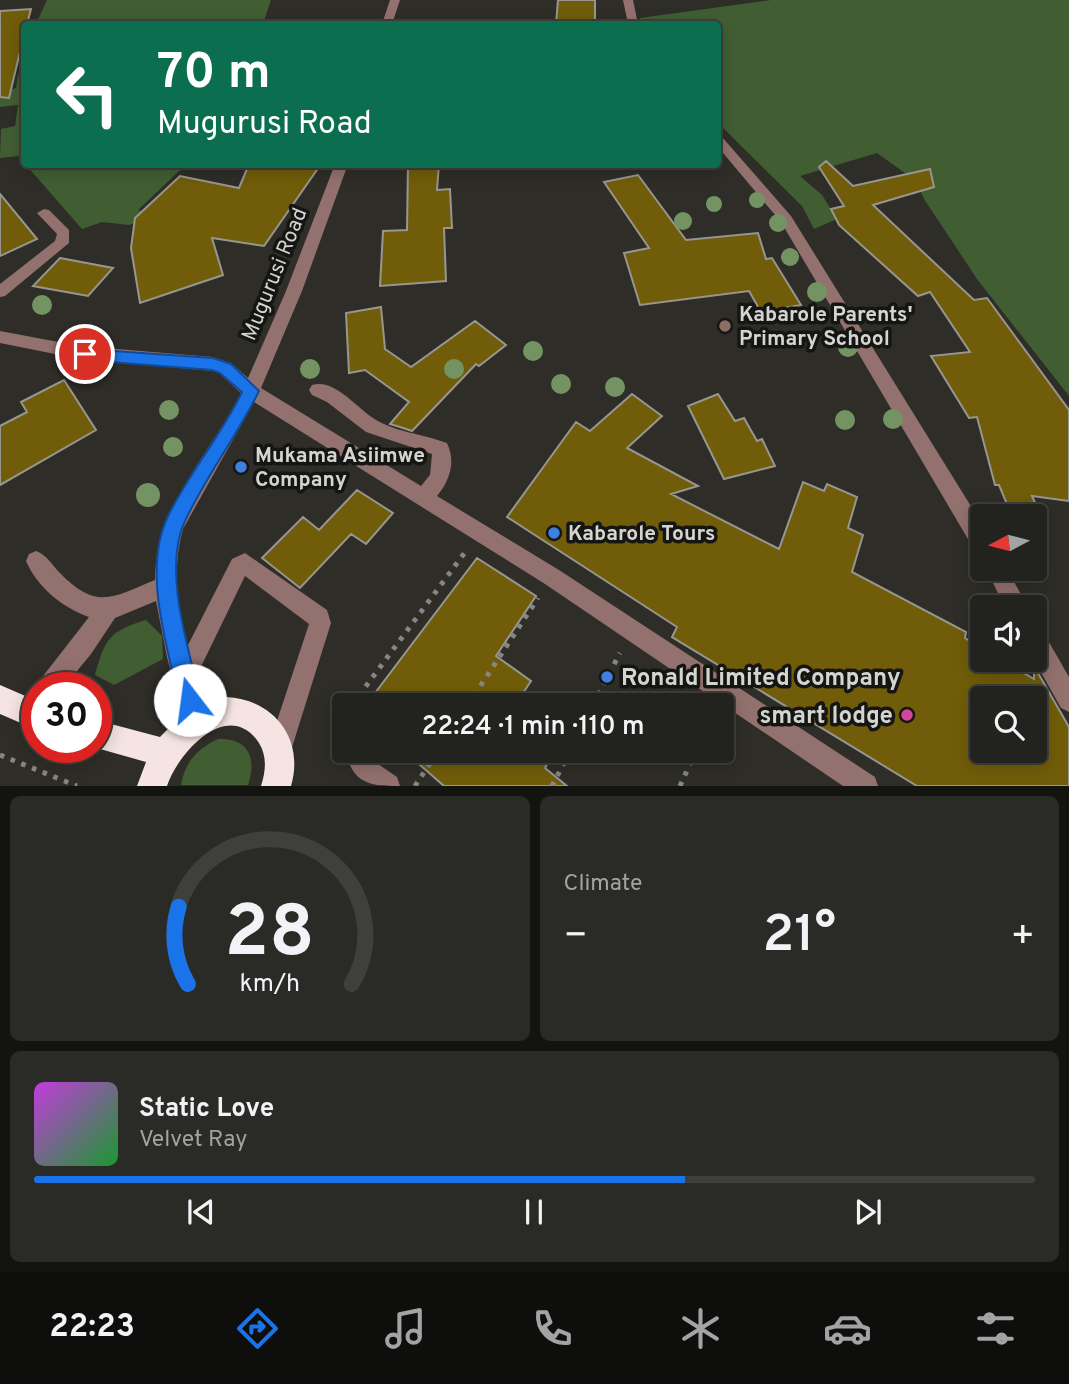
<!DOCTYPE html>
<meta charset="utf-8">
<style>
body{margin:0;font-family:Overpass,sans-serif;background:#2a2a27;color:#f1f3f6;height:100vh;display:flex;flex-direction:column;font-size:26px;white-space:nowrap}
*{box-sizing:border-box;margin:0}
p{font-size:23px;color:#a2a4a4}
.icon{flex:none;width:38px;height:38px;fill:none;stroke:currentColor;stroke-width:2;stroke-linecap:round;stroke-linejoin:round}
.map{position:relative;height:786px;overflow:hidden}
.panel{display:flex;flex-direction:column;gap:10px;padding:10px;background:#131310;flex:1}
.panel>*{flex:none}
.top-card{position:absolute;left:21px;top:21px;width:700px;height:147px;border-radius:7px;box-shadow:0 4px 18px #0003,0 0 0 2px #3f3f3c;background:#0b6e4f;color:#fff;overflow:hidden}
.needle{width:46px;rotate:263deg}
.controls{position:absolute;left:970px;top:504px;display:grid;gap:14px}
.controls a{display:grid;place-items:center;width:77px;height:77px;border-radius:7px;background:#22221e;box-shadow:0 4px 18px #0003,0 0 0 2px #3f3f3c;font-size:35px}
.speed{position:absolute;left:21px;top:672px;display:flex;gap:14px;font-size:35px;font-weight:700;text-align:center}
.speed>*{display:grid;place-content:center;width:91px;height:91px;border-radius:50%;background:#22221e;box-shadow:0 4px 18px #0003,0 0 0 2px #3f3f3c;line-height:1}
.speed .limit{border:10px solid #d22;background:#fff;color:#111}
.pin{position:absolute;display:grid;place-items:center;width:60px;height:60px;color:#fff;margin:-30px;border:4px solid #fff;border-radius:50%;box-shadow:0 2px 7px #0007}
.me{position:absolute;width:77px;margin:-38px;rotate:345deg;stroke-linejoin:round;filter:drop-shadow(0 0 5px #0008)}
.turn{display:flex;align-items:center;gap:24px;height:147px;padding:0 21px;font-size:32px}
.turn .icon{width:91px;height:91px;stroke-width:2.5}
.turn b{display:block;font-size:49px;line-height:60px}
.big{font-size:52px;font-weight:600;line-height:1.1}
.panel .widget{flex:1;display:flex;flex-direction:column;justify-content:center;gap:10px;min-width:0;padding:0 24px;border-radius:10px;background:#2a2a27}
.panel .dial{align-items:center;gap:0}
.dial svg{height:182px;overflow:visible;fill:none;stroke:#3f3f3c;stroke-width:7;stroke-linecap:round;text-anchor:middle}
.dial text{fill:#f1f3f6;stroke:none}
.song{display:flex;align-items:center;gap:21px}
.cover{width:84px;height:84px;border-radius:10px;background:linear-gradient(135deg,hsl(290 70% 55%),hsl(130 70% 35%))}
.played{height:7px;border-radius:4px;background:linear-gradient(90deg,#1a73e8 65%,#3f3f3c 65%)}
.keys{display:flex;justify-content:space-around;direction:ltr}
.heat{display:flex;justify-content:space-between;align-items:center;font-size:38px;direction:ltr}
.panel .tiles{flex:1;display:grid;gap:10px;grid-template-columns:1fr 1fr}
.widget:last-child{grid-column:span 2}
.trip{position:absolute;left:332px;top:693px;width:402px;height:70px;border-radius:7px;background:#22221e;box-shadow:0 4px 18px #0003,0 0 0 2px #3f3f3c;font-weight:600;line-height:70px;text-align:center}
.dock{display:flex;height:112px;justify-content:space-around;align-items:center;background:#0e0e0c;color:#a2a4a4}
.dock .icon{width:49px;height:49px}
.dock .current{color:#1a73e8}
.dock b{font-size:32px;color:#f1f3f6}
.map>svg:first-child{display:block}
.green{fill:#415e33}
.building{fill:#715d09;stroke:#979691;stroke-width:2;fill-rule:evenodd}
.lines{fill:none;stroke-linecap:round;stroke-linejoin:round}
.path{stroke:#868682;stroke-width:5;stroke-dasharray:4.5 7;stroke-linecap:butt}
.minor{fill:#93716e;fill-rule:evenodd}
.highway{fill:#f5e4e2;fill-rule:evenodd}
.tree{fill:#749363}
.route{fill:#1a73e8;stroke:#114b97;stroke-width:2}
.education-dot{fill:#8d6e63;stroke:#151513;stroke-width:2.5}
.shop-dot{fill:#3f7fe0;stroke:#151513;stroke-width:2.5}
.hotel-dot{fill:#d1479c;stroke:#151513;stroke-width:2.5}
.labels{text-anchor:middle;stroke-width:7;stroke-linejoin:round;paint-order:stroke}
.street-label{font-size:21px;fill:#d4d4d1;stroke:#151513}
.poi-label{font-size:21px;font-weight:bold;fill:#d4d4d1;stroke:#151513;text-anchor:start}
.near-poi-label{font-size:24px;font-weight:bold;fill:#d4d4d1;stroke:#151513;text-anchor:start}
</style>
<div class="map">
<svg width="1069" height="786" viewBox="0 0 1069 786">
<rect width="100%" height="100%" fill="#2e2d28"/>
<path class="green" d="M 47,0 L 271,0 L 263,24 L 36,24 Z
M 771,0 L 1069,0 L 1069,396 L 977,279 L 924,199 L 916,181 L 877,153 L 800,176 L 822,195 L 837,219 L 814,229 L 802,206 L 718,123 L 718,24 L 641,24 L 640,18 Z
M 24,67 L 24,163 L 18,156 L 0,158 L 1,129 L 15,126 L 18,105 L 0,107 L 0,93 L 16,88 L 18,75 L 23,74 Z
M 26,165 L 190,165 L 179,171 L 138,210 L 157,215 L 129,225 L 102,222 L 82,229 Z
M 146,620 L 162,636 L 163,659 L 114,685 L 95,675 C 105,639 109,631 146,620 Z
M 218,739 C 249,738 257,758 248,785 L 181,785 C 185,762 197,749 218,739 Z"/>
<path class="building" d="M 558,0 L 595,0 L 595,24 L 556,24 Z
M 31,9 L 27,24 L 24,24 L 24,35 L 9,98 L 0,97 L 0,11 Z
M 826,161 L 853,186 L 930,169 L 934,187 L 873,205 L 974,300 L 987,298 L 1069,410 L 1069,501 L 1032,496 L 1041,516 L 1012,516 L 999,485 L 995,485 L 977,417 L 969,418 L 931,356 L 970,352 L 930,292 L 918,296 L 839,225 L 831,209 L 844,206 L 819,167 Z
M 249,164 L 321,164 L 264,246 L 212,238 L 223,275 L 140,303 L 131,248 L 135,218 L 180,176 L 239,188 Z
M 408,164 L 439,164 L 437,190 L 450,189 L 452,228 L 444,228 L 446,281 L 380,286 L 383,231 L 407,230 Z
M 638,175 L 686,240 L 758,233 L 766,259 L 772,258 L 801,305 L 761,312 L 749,291 L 640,305 L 624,253 L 649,248 L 604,182 Z
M 0,194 L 37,239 L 0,256 Z
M 60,258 L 113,268 L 88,296 L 33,286 Z
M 381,307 L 385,349 L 411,367 L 475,321 L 506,345 L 479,366 L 476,364 L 412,431 L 400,427 L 390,424 L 409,402 L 365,370 L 349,373 L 346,313 Z
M 64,380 L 96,430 L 0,485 L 0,426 L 27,412 L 21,402 Z
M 632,394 L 662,416 L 627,448 L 698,486 L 671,494 L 779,549 L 803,482 L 824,491 L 827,484 L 857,497 L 848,528 L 863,535 L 852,572 L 966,632 L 965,638 L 982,648 L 982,660 L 1002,660 L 1034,679 L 1034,666 L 1069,727 L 1069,786 L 917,786 L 672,637 L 677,627 L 507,517 L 576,422 L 590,431 ZM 982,698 L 1034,698 L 1034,751 L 982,751 Z
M 718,394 L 735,421 L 744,418 L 757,441 L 762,439 L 775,466 L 724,479 L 688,406 Z
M 357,490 L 393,513 L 366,544 L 351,534 L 300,588 L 262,558 L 303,517 L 319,530 Z
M 477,558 L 536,596 L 496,656 L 531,681 L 515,705 L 366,705 Z
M 404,751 L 555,751 L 545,768 L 567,786 L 444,786 Z"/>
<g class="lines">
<path class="path" d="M 352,705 L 466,551
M 468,705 L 538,598
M 593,705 L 620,653
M 0,755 L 77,786
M 415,786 L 438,751
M 552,786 L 570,751
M 680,786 L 696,751"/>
<path class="minor" d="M 390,0 L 400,0 L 392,24 L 382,24 Z
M 623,0 L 633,0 L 638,24 L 628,24 Z
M 718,136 L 722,137 L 791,216 L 982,524 L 982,553 L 975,551 L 781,222 L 718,147 Z
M 335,164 L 348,164 L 302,291 L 261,388 L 421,486 L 430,475 L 432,454 L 366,432 L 327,402 L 312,395 L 309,390 L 312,385 C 334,378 356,407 373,418 C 394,432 423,434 447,443 C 456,462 450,480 437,496 L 559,570 L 875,777 L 878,786 L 843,786 L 545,584 L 254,402 L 183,529 C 172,568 177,608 187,647 L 232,559 L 245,553 L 327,610 L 331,623 L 288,760 L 279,763 L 270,760 L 267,751 L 309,624 L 245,576 L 195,679 L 208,722 L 204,730 L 196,734 L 188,730 L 184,722 L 167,657 L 156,601 L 115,618 L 91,654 L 63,688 L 37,689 L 40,680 L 89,617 C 63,608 37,587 26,561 L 29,554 L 36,551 C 47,555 52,565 60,573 C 97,611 113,597 155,580 C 155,507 210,455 241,393 L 219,373 L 213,371 L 80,359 L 0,343 L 0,331 L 80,346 L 213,357 L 231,363 L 248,378 L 286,291 Z
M 44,209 L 49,210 L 69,230 L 69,243 L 5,296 L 0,297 L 0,284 L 55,241 L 57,234 L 37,213 Z
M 986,569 L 1007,569 L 1028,607 L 1005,607 Z
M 1034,627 L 1042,630 L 1069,677 L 1069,712 L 1061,708 L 1034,660 Z
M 362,753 L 397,777 L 400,786 C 379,786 359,786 350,765 L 353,756 Z"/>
<path class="highway" d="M 0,685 L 37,701 L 37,730 L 0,714 Z
M 226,697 C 273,699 305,738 291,786 L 261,786 C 266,771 267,756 259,743 C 229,697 178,752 167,786 L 137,786 L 146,762 L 93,747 L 96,747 L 96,720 L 160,737 C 180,716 199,706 226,697 Z"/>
</g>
<g class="tree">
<circle cx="757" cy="200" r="8"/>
<circle cx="714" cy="204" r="8"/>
<circle cx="683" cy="221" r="9"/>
<circle cx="778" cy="223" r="9"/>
<circle cx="790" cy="257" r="9"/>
<circle cx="817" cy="292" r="10"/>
<circle cx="42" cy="305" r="10"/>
<circle cx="848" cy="347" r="10"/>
<circle cx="533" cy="351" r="10"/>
<circle cx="310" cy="369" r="10"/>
<circle cx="454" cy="369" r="10"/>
<circle cx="561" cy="384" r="10"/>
<circle cx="615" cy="387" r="10"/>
<circle cx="169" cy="410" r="10"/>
<circle cx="893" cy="419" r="10"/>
<circle cx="845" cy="420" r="10"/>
<circle cx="173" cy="447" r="10"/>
<circle cx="148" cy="495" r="12"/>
</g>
<path class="route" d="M 85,349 L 213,358 L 231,364 L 259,391 C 237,436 206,476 185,521 C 162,569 189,651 201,700 L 197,707 L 190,710 L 182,707 L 179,700 C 167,645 142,570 168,516 C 189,473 221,436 242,392 L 220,373 L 212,370 L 85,360 L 78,354 Z"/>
<circle class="education-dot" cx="725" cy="326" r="7"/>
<g class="shop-dot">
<circle cx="241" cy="467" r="7"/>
<circle cx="554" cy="533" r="7"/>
<circle cx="607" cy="677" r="7"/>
</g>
<circle class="hotel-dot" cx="907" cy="715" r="7"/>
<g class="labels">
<g class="street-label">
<text transform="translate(274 274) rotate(-68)" y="7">Mugurusi Road</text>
</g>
<g class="poi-label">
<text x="739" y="321">Kabarole Parents'<tspan x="739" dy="24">Primary School</tspan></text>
<text x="255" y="462">Mukama Asiimwe<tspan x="255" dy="24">Company</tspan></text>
<text x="568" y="540">Kabarole Tours</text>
</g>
<g class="near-poi-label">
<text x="621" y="685">Ronald Limited Company</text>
<text x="893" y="723" text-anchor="end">smart lodge</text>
</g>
</g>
</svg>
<div class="controls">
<a><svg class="needle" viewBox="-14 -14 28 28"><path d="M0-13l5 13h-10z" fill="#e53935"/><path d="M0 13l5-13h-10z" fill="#a2a4a4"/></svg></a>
<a><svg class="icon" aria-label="sound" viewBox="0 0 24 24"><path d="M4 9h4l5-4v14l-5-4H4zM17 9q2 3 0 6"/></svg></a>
<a><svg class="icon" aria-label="search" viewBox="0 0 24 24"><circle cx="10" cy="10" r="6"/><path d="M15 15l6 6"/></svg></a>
</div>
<div class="speed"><div class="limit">30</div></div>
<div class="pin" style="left:85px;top:354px;background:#d93025"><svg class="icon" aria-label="arrive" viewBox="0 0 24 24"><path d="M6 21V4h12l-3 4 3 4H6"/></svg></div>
<svg class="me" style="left:190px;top:700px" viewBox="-20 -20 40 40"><circle r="19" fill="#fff"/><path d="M0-13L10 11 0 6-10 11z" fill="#1a73e8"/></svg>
<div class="trip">22:24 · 1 min · 110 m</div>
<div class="top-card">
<div class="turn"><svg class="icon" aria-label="left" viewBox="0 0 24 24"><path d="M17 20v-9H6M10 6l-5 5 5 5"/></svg><div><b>70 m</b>Mugurusi Road</div></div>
</div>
</div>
<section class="panel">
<div class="tiles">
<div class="widget dial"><svg viewBox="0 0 100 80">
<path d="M14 69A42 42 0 1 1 86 69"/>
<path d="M14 69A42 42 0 0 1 10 35" stroke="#1a73e8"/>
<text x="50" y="56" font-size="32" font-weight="700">28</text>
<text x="50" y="72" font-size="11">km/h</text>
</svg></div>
<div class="widget"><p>Climate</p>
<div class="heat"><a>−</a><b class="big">21°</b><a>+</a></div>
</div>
<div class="widget">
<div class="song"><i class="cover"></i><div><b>Static Love</b><p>Velvet Ray</p></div></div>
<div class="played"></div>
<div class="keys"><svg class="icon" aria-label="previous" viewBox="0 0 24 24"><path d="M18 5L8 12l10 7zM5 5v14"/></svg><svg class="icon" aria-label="pause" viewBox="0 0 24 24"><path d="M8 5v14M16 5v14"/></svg><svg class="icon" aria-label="next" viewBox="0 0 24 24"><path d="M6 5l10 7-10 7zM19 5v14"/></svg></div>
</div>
</div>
</section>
<nav class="dock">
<b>22:23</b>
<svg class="icon current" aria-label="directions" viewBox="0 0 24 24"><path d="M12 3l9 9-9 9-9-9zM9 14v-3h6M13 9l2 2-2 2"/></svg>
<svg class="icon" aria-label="music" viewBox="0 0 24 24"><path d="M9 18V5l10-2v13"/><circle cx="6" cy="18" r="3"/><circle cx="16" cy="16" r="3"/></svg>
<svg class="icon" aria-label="phone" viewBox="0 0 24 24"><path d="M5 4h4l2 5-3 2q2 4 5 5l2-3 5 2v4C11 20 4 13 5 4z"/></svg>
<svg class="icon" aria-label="climate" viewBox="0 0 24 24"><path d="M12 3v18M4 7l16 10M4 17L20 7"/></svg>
<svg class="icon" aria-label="car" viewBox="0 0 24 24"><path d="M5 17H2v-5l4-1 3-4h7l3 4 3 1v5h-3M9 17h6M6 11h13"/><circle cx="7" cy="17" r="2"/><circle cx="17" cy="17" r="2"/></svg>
<svg class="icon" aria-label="filters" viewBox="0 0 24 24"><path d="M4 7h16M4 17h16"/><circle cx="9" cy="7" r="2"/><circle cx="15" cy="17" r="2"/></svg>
</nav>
